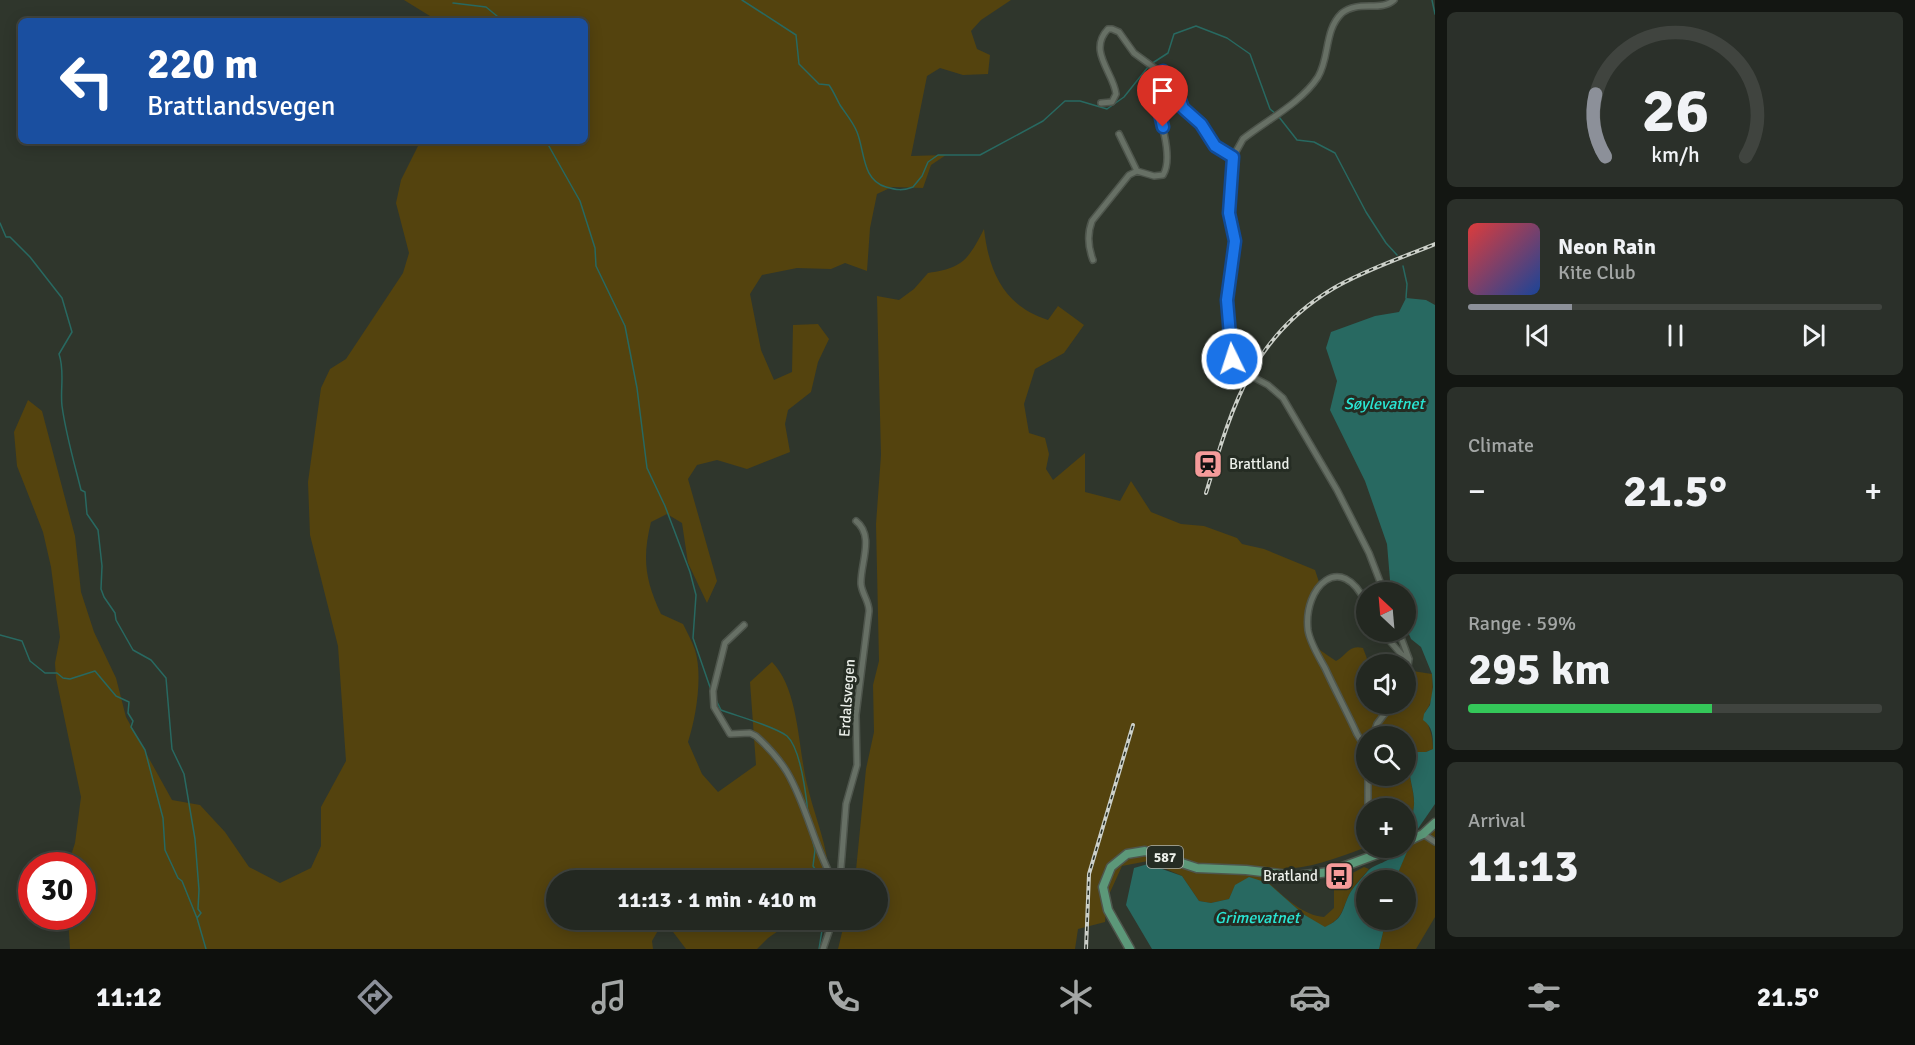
<!DOCTYPE html>
<meta charset="utf-8">
<style>
body{margin:0;font-family:Signika,sans-serif;background:#2b302a;color:#f1f3f6;height:100vh;display:flex;flex-direction:column;font-size:22px;white-space:nowrap}
*{box-sizing:border-box;margin:0}
p{font-size:20px;color:#a3a6a5}
.icon{flex:none;width:33px;height:33px;fill:none;stroke:currentColor;stroke-width:2;stroke-linecap:round;stroke-linejoin:round}
.map{position:relative;flex:1;overflow:hidden}
.side{display:flex;flex-direction:column;gap:12px;padding:12px;background:#131612;width:480px}
.side>*{flex:none}
.guide{position:absolute;left:18px;top:18px;width:570px;height:126px;border-radius:9px;box-shadow:0 3px 15px #0003,0 0 0 2px #40443f;background:#1a4fa0;color:#fff;overflow:hidden}
.needle{width:39px;rotate:334deg}
.fabs{position:absolute;left:1356px;top:582px;display:grid;gap:12px}
.fabs a{display:grid;place-items:center;width:60px;height:60px;border-radius:50%;background:#232821;box-shadow:0 3px 15px #0003,0 0 0 2px #40443f;font-size:30px}
.speed{position:absolute;left:18px;top:852px;display:flex;gap:12px;font-size:30px;font-weight:700;text-align:center}
.speed>*{display:grid;place-content:center;width:78px;height:78px;border-radius:50%;background:#232821;box-shadow:0 3px 15px #0003,0 0 0 2px #40443f;line-height:1}
.speed .limit{border:9px solid #d22;background:#fff;color:#111}
.pin{position:absolute;display:grid;place-items:center;width:51px;height:51px;color:#fff;margin:-62px -26px;border-radius:50% 50% 50% 0;rotate:-45deg;box-shadow:0 0 6px #0007}
.pin .icon{rotate:45deg}
.me{position:absolute;width:66px;margin:-33px;rotate:356deg;stroke-linejoin:round;filter:drop-shadow(0 0 4px #0008)}
.turn{display:flex;align-items:center;gap:21px;height:126px;padding:0 30px;font-size:27px}
.turn .icon{width:78px;height:78px;stroke-width:2.5}
.turn b{display:block;font-size:42px;line-height:51px}
.big{font-size:45px;font-weight:700;line-height:1.1}
.side .widget{flex:1;display:flex;flex-direction:column;justify-content:center;gap:9px;min-width:0;padding:0 21px;border-radius:9px;background:#2b302a}
.side .dial{align-items:center;gap:0}
.dial svg{height:156px;overflow:visible;fill:none;stroke:#40443f;stroke-width:7;stroke-linecap:round;text-anchor:middle}
.dial text{fill:#f1f3f6;stroke:none}
.song{display:flex;align-items:center;gap:18px}
.cover{width:72px;height:72px;border-radius:9px;background:linear-gradient(135deg,hsl(0 70% 55%),hsl(220 70% 35%))}
.played{height:6px;border-radius:3px;background:linear-gradient(90deg,#8c9099 25%,#40443f 25%)}
.keys{display:flex;justify-content:space-around;direction:ltr}
.heat{display:flex;justify-content:space-between;align-items:center;font-size:33px;direction:ltr}
.charge{height:9px;border-radius:4px;background:linear-gradient(90deg,#34c759 59%,#40443f 0)}
.trip{position:absolute;left:546px;top:870px;width:342px;height:60px;border-radius:30px;background:#232821;box-shadow:0 3px 15px #0003,0 0 0 2px #40443f;font-weight:700;line-height:60px;text-align:center}
.menu{display:flex;height:96px;justify-content:space-around;align-items:center;background:#0e100d;color:#a3a6a5}
.menu .icon{width:42px;height:42px}
.menu .active{color:#8c9099}
.menu b{font-size:27px;color:#f1f3f6}
main{display:flex;flex:1;min-height:0}
.map>svg:first-child{display:block}
.green{fill:#54430e;fill-rule:evenodd}
.water{fill:#286961}
.lines{fill:none;stroke-linecap:round;stroke-linejoin:round}
.stream{stroke:#286961;stroke-width:1.5}
.minor-casing{stroke:#4e554c;stroke-width:8}
.primary-casing{stroke:#4e554c;stroke-width:11}
.minor{stroke:#677065;stroke-width:5}
.primary{stroke:#5c9879;stroke-width:8}
.rail-casing{stroke:#ccd0c9;stroke-width:4}
.rail{stroke:#252c23;stroke-width:1.5;stroke-dasharray:4.5;stroke-linecap:butt}
.route-casing{stroke:#114b97;stroke-width:15}
.route{stroke:#1a73e8;stroke-width:10}
.labels{text-anchor:middle;stroke-width:6;stroke-linejoin:round;paint-order:stroke}
.shield{fill:#252c23;stroke:#b0b5ae;stroke-width:1.5}
.shield-label{font-size:14px;font-weight:bold;fill:#ecf0ea}
.poi-label{font-size:15px;fill:#ecf0ea;stroke:#252c23;text-anchor:start}
.street-label{font-size:15px;fill:#ecf0ea;stroke:#252c23}
.water-label{font-size:16px;font-style:italic;fill:#29e6d4;stroke:#252c23}
</style>
<main>
<div class="map">
<svg width="1435" height="949" viewBox="0 0 1435 949">
<rect width="100%" height="100%" fill="#2f362c"/>
<path class="green" d="M 404,0 L 1011,0 L 981,20 L 971,31 L 977,49 L 990,55 L 988,74 L 963,75 L 940,68 L 927,76 L 911,156 L 946,155 L 931,165 L 923,188 L 892,187 L 877,194 L 870,228 L 867,271 L 845,263 L 831,269 L 797,268 L 762,275 L 750,294 L 761,350 L 774,380 L 792,372 L 793,325 L 818,324 L 829,339 L 818,362 L 811,392 L 788,410 L 785,424 L 790,452 L 747,469 L 717,460 L 697,465 L 688,479 L 717,581 L 707,603 L 688,563 L 682,523 L 667,514 L 651,522 C 642,558 645,580 661,614 L 683,624 C 687,632 692,641 695,650 C 703,675 696,718 688,742 L 702,774 L 718,792 L 756,765 L 750,682 L 772,662 C 799,689 798,748 807,784 C 813,811 824,836 828,864 L 815,880 L 556,880 L 556,920 L 664,920 L 652,941 L 653,949 L 70,949 L 68,917 L 82,916 L 82,866 L 68,865 L 75,843 L 81,797 L 56,678 L 55,663 L 60,637 L 51,567 L 43,532 L 17,466 L 14,432 L 28,400 L 42,411 L 75,536 L 81,592 L 94,632 L 116,678 L 126,717 L 172,800 L 200,805 L 225,832 L 249,867 L 280,883 L 311,868 L 321,846 L 321,807 L 346,761 L 338,646 L 310,535 L 308,482 L 321,388 L 330,369 L 346,359 L 403,273 L 409,253 L 396,203 L 401,180 L 418,146 L 426,141 L 585,141 L 585,21 L 438,21 Z
M 984,229 C 989,272 1004,306 1048,320 L 1058,306 L 1084,325 L 1064,353 L 1035,369 L 1024,404 L 1029,433 L 1045,438 L 1049,454 L 1046,469 L 1053,480 L 1085,453 L 1085,492 L 1120,501 L 1131,481 L 1151,512 L 1181,524 L 1204,526 L 1237,538 L 1242,544 L 1264,549 L 1315,570 L 1319,582 L 1314,591 L 1306,632 C 1309,645 1325,653 1336,661 C 1347,655 1349,644 1363,648 L 1369,664 L 1366,664 L 1366,704 L 1406,704 L 1406,670 L 1432,674 C 1433,686 1434,702 1425,712 C 1427,727 1433,731 1433,749 L 1426,752 L 1414,752 C 1404,773 1414,784 1414,803 C 1414,814 1409,825 1406,835 L 1406,808 L 1366,808 L 1366,848 L 1372,848 L 1364,848 C 1334,859 1307,870 1274,869 L 1267,881 C 1282,895 1303,916 1324,917 L 1334,908 L 1334,886 L 1341,879 L 1364,867 L 1369,869 C 1363,877 1353,886 1349,895 C 1341,912 1343,918 1324,928 L 1303,914 L 1268,883 L 1235,886 L 1229,899 L 1211,903 L 1199,901 L 1182,876 L 1148,861 L 1122,866 L 1107,899 L 1105,922 L 1078,929 L 1075,949 L 838,949 L 845,920 L 878,920 L 878,880 L 855,880 L 866,769 L 874,732 L 873,685 L 879,661 L 876,524 L 881,455 L 877,296 L 899,300 L 914,289 L 928,273 C 963,268 968,260 984,229 ZM 1366,736 L 1406,736 L 1406,776 L 1366,776 Z
M 1435,830 L 1435,917 L 1416,949 L 1379,949 L 1386,920 L 1406,920 L 1406,880 L 1395,880 L 1414,833 Z
M 664,920 L 794,920 L 768,938 L 757,949 L 686,949 Z"/>
<path class="water" d="M 1406,298 L 1426,300 L 1435,305 L 1435,804 L 1415,833 L 1395,880 L 1366,880 L 1366,920 L 1386,920 L 1379,949 L 1152,949 L 1126,905 L 1134,868 L 1148,864 L 1182,876 L 1199,901 L 1211,903 L 1229,899 L 1235,885 L 1249,877 L 1268,883 L 1303,914 L 1325,927 C 1344,918 1341,912 1349,895 C 1353,887 1361,879 1367,872 C 1375,862 1389,865 1400,848 L 1406,848 C 1406,832 1413,820 1414,805 C 1415,785 1404,775 1414,752 L 1426,752 L 1433,749 C 1433,736 1433,727 1423,720 L 1424,714 L 1430,705 L 1433,687 L 1432,674 L 1421,647 L 1411,639 L 1406,627 L 1406,592 L 1391,592 L 1387,544 L 1365,481 L 1330,410 L 1337,381 L 1326,348 L 1331,332 L 1375,316 L 1399,312 Z"/>
<g class="lines">
<path class="stream" d="M 742,0 L 796,35 L 799,64 L 819,84 L 829,85 C 834,92 836,98 840,105 C 846,114 853,122 857,132 C 865,152 862,180 886,187 C 896,190 903,191 913,187 L 922,176 L 928,162 L 938,155 L 980,155 L 1043,121 L 1065,101 L 1080,101 L 1107,109 L 1124,97 L 1148,67
M 1432,0 L 1435,14
M 453,3 L 486,7 L 503,21
M 1151,64 L 1168,53 L 1174,34 L 1196,26 L 1227,38 L 1250,54 L 1270,109 L 1276,114
M 1279,117 L 1297,140 L 1314,142 L 1335,153 L 1366,212 L 1386,243 L 1397,255
M 546,141 L 580,201 L 595,248 L 596,266 L 625,326 L 637,388 L 647,468 L 665,506 L 690,572 L 696,595 L 693,638 L 711,690
M 0,223 L 6,237 L 10,237 L 30,257 L 62,298 L 72,332 L 59,354 C 65,371 60,389 62,406 C 66,435 74,462 81,490 L 85,492 L 87,514 L 98,530 L 102,566 L 101,589 L 104,597 L 115,613 L 116,620 L 133,650 L 151,660 L 166,678 L 172,749 L 184,774 L 195,839 L 199,890 L 198,909 L 201,913 L 197,918 L 206,949
M 1403,266 L 1407,284 L 1406,298
M 0,635 L 22,641 L 30,661 L 45,673 L 57,673 L 63,678 L 70,679 L 95,671 L 116,696 L 129,702 L 128,713 L 133,721 L 131,727 L 145,750 L 163,818 L 165,850 L 178,878 L 182,881 L 197,918
M 716,700 L 721,710 C 737,716 774,726 787,736 C 801,749 806,794 808,813
M 812,838 L 815,850 L 813,866 L 823,880
M 819,949 L 822,930 L 827,920"/>
<g class="minor-casing">
<path id="minor" d="M 1101,103 L 1112,102 L 1116,94 C 1114,73 1087,51 1108,29 L 1112,29 L 1119,32 L 1134,53 L 1160,72
M 1119,134 L 1137,171 L 1154,176 L 1163,175 C 1176,155 1154,104 1153,82 L 1157,74 L 1163,71 L 1172,79 L 1183,108 L 1201,124 L 1215,146 L 1233,157
M 1093,260 C 1088,247 1087,234 1092,221 L 1129,175 L 1137,171
M 1384,592 L 1369,553 L 1337,490 L 1283,398 L 1268,385 L 1236,368 L 1232,359 L 1227,300 L 1235,241 L 1229,213 L 1229,189 L 1233,157 L 1243,139 C 1267,120 1301,103 1318,77 C 1330,57 1324,30 1342,13 C 1358,0 1381,12 1394,0
M 1366,603 C 1341,550 1303,587 1308,630 C 1310,643 1319,657 1325,668 C 1335,690 1347,712 1357,734 L 1363,744 L 1366,745
M 744,625 L 725,643 L 713,691 L 714,707 L 730,734 L 750,733 L 756,736 C 767,746 779,759 787,772 C 807,806 814,846 833,880
M 1382,632 L 1402,655 L 1409,659
M 1399,632 L 1409,659 L 1406,681
M 1373,736 L 1377,724 L 1392,704
M 1368,808 L 1368,776
M 1423,834 L 1435,842
M 840,880 L 846,804 L 857,765 L 856,715 L 869,611 C 869,601 862,594 861,584 C 860,564 875,536 856,521
M 823,949 L 833,920"/>
</g>
<g class="primary-casing">
<path id="primary" d="M 1406,842 L 1423,834 L 1435,823
M 1130,949 L 1108,910 L 1103,887 L 1111,867 L 1127,854 L 1145,851 L 1197,868 L 1246,870 L 1296,876 L 1329,872 L 1394,848"/>
</g>
<use href="#minor" class="minor"/>
<use href="#primary" class="primary"/>
<g class="rail-casing">
<path id="rail" d="M 1206,493 C 1232,407 1251,337 1334,288 C 1365,270 1401,258 1435,244
M 1086,949 L 1089,874 L 1133,725"/>
</g>
<use href="#rail" class="rail"/>
</g>
<g class="lines">
<g class="route-casing">
<path id="route" d="M 1163,127 L 1154,87 L 1154,78 L 1163,71 L 1172,79 L 1183,108 L 1201,124 L 1215,146 L 1233,157 L 1229,213 L 1235,241 L 1227,300 L 1232,359"/>
</g>
<use href="#route" class="route"/>
</g>
<defs>
<g id="station-square" transform="scale(1.5)"><rect x="-9" y="-9" width="18" height="18" rx="4" fill="#f59b9a" stroke="#252c23"/><path d="M-3-6H3Q5-6 5-4V2Q5 4 3 4L4.5 6H3L1.5 4h-3L-3 6H-4.5L-3 4Q-5 4-5 2V-4Q-5-6-3-6ZM-3.5-4v3h7v-3ZM-3.5 1v1.5H-2V1ZM2 1v1.5H3.5V1Z" fill="#111"/></g>
<g id="bus-square" transform="scale(1.5)"><rect x="-9" y="-9" width="18" height="18" rx="4" fill="#f59b9a" stroke="#252c23"/><path d="M-5-6H5V4H4V6H2V4H-2V6H-4V4H-5ZM-3.5-4V0h7V-4ZM-3.5 1.2v1.5H-2V1.2ZM2 1.2v1.5H3.5V1.2Z" fill="#111"/></g>
</defs>
<g fill-rule="evenodd">
<use href="#station-square" x="1208" y="464"/>
<use href="#bus-square" x="1339" y="876"/>
</g>
<g class="labels">
<rect class="shield" x="1147" y="846" width="36" height="22" rx="4.5"/>
<g class="shield-label">
<text x="1165" y="862">587</text>
</g>
<g class="poi-label">
<text x="1229" y="469">Brattland</text>
<text x="1318" y="881" text-anchor="end">Bratland</text>
</g>
<g class="street-label">
<text transform="translate(847 698) rotate(-86)" y="5">Erdalsvegen</text>
</g>
<g class="water-label">
<text x="1384" y="409">Søylevatnet</text>
<text x="1257" y="923">Grimevatnet</text>
</g>
</g>
</svg>
<div class="fabs">
<a><svg class="needle" viewBox="-14 -14 28 28"><path d="M0-13l5 13h-10z" fill="#e53935"/><path d="M0 13l5-13h-10z" fill="#a3a6a5"/></svg></a>
<a><svg class="icon" aria-label="sound" viewBox="0 0 24 24"><path d="M4 9h4l5-4v14l-5-4H4zM17 9q2 3 0 6"/></svg></a>
<a><svg class="icon" aria-label="search" viewBox="0 0 24 24"><circle cx="10" cy="10" r="6"/><path d="M15 15l6 6"/></svg></a>
<a>+</a>
<a>−</a>
</div>
<div class="speed"><div class="limit">30</div></div>
<div class="pin" style="left:1163px;top:127px;background:#d93025"><svg class="icon" aria-label="arrive" viewBox="0 0 24 24"><path d="M6 21V4h12l-3 4 3 4H6"/></svg></div>
<svg class="me" style="left:1232px;top:359px" viewBox="-20 -20 40 40"><circle r="17" fill="#1a73e8" stroke="#fff" stroke-width="3"/><path d="M0-11L8 9 0 5-8 9z" fill="#fff"/></svg>
<div class="trip">11:13 · 1 min · 410 m</div>
<div class="guide">
<div class="turn"><svg class="icon" aria-label="left" viewBox="0 0 24 24"><path d="M17 20v-9H6M10 6l-5 5 5 5"/></svg><div><b>220 m</b>Brattlandsvegen</div></div>
</div>
</div>
<section class="side">
<div class="widget dial"><svg viewBox="0 0 100 80">
<path d="M14 69A42 42 0 1 1 86 69"/>
<path d="M14 69A42 42 0 0 1 9 37" stroke="#8c9099"/>
<text x="50" y="56" font-size="32" font-weight="700">26</text>
<text x="50" y="72" font-size="11">km/h</text>
</svg></div>
<div class="widget">
<div class="song"><i class="cover"></i><div><b>Neon Rain</b><p>Kite Club</p></div></div>
<div class="played"></div>
<div class="keys"><svg class="icon" aria-label="previous" viewBox="0 0 24 24"><path d="M18 5L8 12l10 7zM5 5v14"/></svg><svg class="icon" aria-label="pause" viewBox="0 0 24 24"><path d="M8 5v14M16 5v14"/></svg><svg class="icon" aria-label="next" viewBox="0 0 24 24"><path d="M6 5l10 7-10 7zM19 5v14"/></svg></div>
</div>
<div class="widget"><p>Climate</p>
<div class="heat"><a>−</a><b class="big">21.5°</b><a>+</a></div>
</div>
<div class="widget"><p>Range · 59%</p><b class="big">295 km</b><div class="charge"></div></div>
<div class="widget"><p>Arrival</p><b class="big">11:13</b></div>
</section>
</main>
<nav class="menu">
<b>11:12</b>
<svg class="icon active" aria-label="directions" viewBox="0 0 24 24"><path d="M12 3l9 9-9 9-9-9zM9 14v-3h6M13 9l2 2-2 2"/></svg>
<svg class="icon" aria-label="music" viewBox="0 0 24 24"><path d="M9 18V5l10-2v13"/><circle cx="6" cy="18" r="3"/><circle cx="16" cy="16" r="3"/></svg>
<svg class="icon" aria-label="phone" viewBox="0 0 24 24"><path d="M5 4h4l2 5-3 2q2 4 5 5l2-3 5 2v4C11 20 4 13 5 4z"/></svg>
<svg class="icon" aria-label="climate" viewBox="0 0 24 24"><path d="M12 3v18M4 7l16 10M4 17L20 7"/></svg>
<svg class="icon" aria-label="car" viewBox="0 0 24 24"><path d="M5 17H2v-5l4-1 3-4h7l3 4 3 1v5h-3M9 17h6M6 11h13"/><circle cx="7" cy="17" r="2"/><circle cx="17" cy="17" r="2"/></svg>
<svg class="icon" aria-label="filters" viewBox="0 0 24 24"><path d="M4 7h16M4 17h16"/><circle cx="9" cy="7" r="2"/><circle cx="15" cy="17" r="2"/></svg>
<b>21.5°</b>
</nav>
